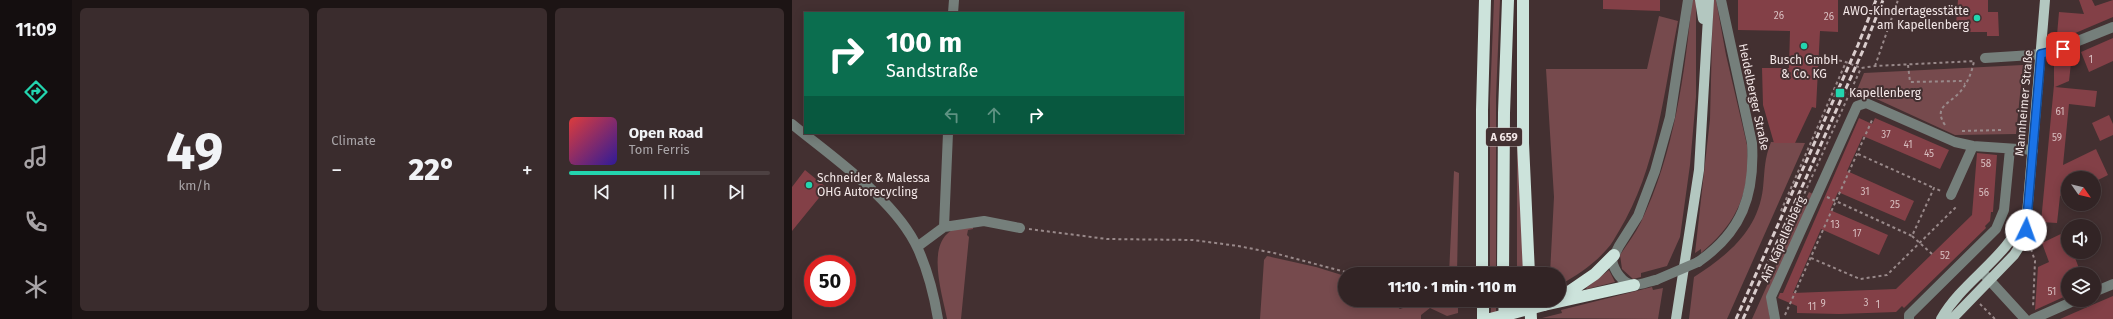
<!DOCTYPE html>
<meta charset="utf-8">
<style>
body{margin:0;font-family:"Fira Sans",sans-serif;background:#3a2c2d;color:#f1f3f6;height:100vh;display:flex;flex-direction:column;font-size:15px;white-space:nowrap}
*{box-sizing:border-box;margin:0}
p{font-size:13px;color:#a8a4a7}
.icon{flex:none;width:22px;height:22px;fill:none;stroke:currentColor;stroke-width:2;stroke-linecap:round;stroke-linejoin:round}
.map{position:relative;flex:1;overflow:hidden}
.panel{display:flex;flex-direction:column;gap:8px;padding:8px;background:#1c1414;width:720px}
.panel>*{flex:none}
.guide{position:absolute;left:12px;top:12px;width:380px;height:122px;border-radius:0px;box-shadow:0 2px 10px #0003,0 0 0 1px #4d4142;background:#0b6e4f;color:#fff;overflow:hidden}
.needle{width:26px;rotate:124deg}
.buttons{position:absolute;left:1269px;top:171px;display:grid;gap:8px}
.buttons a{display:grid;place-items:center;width:40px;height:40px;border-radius:50%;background:#322425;box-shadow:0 2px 10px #0003,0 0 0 1px #4d4142;font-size:20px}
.speed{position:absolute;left:12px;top:255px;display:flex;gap:8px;font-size:20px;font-weight:700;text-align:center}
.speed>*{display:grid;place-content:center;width:52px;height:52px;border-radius:50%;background:#322425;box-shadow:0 2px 10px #0003,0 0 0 1px #4d4142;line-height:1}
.speed .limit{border:6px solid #d22;background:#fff;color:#111}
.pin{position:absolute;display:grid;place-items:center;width:34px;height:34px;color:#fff;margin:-17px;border-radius:8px;box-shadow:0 2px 6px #0006}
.me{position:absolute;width:44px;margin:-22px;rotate:3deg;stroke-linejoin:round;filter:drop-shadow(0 0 3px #0008)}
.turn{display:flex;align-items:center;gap:14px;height:84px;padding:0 16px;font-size:18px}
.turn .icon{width:52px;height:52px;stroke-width:2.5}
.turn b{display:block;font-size:28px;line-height:34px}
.lanes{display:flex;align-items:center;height:38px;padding:0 16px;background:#0003;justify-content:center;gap:20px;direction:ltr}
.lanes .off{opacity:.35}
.big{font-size:30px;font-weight:800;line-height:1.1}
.panel .tile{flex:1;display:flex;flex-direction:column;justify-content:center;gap:6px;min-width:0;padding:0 14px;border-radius:6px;background:#3a2c2d}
.panel .dial{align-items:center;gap:0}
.dial b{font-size:52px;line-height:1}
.song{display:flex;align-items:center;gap:12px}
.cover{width:48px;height:48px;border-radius:6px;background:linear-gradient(135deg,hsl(0 70% 55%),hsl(250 70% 35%))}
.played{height:4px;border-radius:2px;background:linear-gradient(90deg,#23d5af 65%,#4d4142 65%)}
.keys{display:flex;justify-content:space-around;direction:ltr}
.heat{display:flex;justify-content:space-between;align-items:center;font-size:22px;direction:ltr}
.panel .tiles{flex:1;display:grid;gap:8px;grid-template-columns:repeat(3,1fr)}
.trip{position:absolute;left:546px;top:267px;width:228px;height:40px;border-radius:20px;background:#322425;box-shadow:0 2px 10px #0003,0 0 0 1px #4d4142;font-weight:800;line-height:40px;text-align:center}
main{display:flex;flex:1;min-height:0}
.menu{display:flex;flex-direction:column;width:72px;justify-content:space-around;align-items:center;background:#140e0f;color:#a8a4a7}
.menu .icon{width:28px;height:28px}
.menu .selected{color:#23d5af}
.menu b{font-size:18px;color:#f1f3f6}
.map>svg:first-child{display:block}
.green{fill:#764a4d}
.building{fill:#834047}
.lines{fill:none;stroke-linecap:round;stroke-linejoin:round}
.path{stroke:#99898a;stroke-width:2;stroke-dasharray:3 3;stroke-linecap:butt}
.minor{stroke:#757f7b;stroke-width:10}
.major{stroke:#b3c7c0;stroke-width:10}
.highway{stroke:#cce3db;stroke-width:12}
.rail{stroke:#dacdcd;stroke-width:3;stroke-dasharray:6 3;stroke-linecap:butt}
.minor-bridge{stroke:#757f7b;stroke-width:10}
.highway-bridge{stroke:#cce3db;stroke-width:12}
.route-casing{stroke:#114b97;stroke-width:10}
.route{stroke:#1a73e8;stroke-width:7}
.poi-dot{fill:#23d5af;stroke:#433031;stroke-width:1.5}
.labels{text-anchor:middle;stroke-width:4;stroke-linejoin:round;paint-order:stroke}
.number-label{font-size:10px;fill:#d7bdbf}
.shield{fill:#433031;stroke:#beb0b0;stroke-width:1}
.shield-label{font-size:11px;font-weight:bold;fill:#f3e7e7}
.poi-label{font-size:12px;fill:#f3e7e7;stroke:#433031;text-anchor:start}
.street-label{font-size:12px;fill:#f3e7e7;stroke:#433031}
</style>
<main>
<nav class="menu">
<b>11:09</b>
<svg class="icon selected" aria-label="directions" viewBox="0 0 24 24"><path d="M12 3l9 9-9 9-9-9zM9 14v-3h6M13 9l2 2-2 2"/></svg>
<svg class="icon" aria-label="music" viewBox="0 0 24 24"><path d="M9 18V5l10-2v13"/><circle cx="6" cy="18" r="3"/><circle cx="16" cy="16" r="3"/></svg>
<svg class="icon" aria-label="phone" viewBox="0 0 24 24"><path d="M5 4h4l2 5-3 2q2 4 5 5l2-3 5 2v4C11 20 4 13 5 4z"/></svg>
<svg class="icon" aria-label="climate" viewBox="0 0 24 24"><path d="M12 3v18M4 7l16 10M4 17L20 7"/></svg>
</nav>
<section class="panel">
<div class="tiles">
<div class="tile dial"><b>49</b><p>km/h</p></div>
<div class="tile"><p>Climate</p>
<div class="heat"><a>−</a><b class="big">22°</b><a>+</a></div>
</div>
<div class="tile">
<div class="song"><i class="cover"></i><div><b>Open Road</b><p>Tom Ferris</p></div></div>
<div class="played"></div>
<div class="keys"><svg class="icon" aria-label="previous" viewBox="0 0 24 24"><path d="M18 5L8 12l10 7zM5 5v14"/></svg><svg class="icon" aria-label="pause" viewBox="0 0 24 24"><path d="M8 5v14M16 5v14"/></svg><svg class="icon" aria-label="next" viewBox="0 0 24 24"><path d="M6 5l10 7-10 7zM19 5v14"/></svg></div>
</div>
</div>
</section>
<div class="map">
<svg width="1321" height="319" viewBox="0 0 1321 319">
<rect width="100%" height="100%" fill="#433031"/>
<path class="green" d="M 702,0 L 708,0 L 704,97 L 704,274 L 698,274 L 698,98 Z
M 900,0 L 904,0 L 904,97 L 898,165 L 888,237 L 875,266 L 849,273 L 849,277 L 841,279 L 830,269 L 828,255 C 835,244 843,234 849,222 C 882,154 893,74 900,0 Z
M 921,0 L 924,0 L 934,55 L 955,145 C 959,192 945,223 909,253 L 909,249 L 903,253 L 918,119 Z
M 867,16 L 886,21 C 872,91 865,169 827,231 C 823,237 820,244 815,249 C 802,264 785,276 767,285 L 767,274 L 758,274 L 762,197 L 754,69 L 855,69 Z
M 1231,65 L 1224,134 L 1163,135 L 1065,90 L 1072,73 Z
M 725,116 L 731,266 L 732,274 L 725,274 Z
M 979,142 L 1013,143 L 935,319 L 897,319 L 902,277 C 936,255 966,231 971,188 C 973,169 972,160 979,142 Z
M 662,171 L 667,173 L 665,274 L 657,274 Z
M 1017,192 L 1021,194 L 975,297 L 978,319 L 960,319 Z
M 181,226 L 181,229 L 176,230 L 175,235 L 177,237 L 169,319 L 155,319 C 151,297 136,252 155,234 C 161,227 173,227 181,226 Z
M 475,256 L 524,267 L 553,276 L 553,300 L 596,300 L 608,309 L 620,305 L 620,300 L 666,300 L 666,313 L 655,316 L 638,308 L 629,315 L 629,319 L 468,319 L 472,260 Z
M 817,270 L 823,282 L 795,289 L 794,288 Z
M 860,287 L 861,290 L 871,288 L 866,319 L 750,318 L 770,313 L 769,310 Z
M 699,300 L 704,300 L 704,319 L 699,319 Z"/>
<path class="building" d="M 811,0 L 868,0 L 868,11 L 811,9 Z
M 946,0 L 1046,0 L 1046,32 L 1028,31 L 1024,108 L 1020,107 L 1003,143 L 982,143 L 971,105 L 970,68 L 997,68 L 998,31 L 946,30 Z
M 1166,0 L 1196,0 L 1196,12 L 1206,12 L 1207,36 L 1195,36 L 1195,32 L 1172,32 L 1171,24 L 1164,24 Z
M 1287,0 L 1300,0 L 1303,6 L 1321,0 L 1321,17 L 1281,34 L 1280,36 L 1265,35 L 1267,12 L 1292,14 Z
M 1321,38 L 1321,61 L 1297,72 L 1289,52 Z
M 1262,62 L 1279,63 L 1277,81 L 1263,87 L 1305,91 L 1303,107 L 1277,104 L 1271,165 L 1304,149 L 1316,175 L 1302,182 L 1302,178 L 1276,178 L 1276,192 L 1268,196 L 1265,223 L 1249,222 L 1262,85 Z
M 1317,115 L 1321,124 L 1321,135 L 1308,141 L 1300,123 Z
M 1067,118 L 1080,124 L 1083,118 L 1157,150 L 1148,169 L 1071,136 L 1055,171 L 1122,201 L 1113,221 L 1046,192 L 1038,210 L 1096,235 L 1087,255 L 1029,229 L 1001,293 L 1104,289 L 1180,215 L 1185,153 L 1205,155 L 1201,212 L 1199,212 L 1198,221 L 1193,226 L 1194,228 L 1112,308 L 1110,306 L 1104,312 L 1047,314 L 1005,313 L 1005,306 L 986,298 L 988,293 L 991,293 Z
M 13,170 L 35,188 L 0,231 L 0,187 Z
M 1273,232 L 1276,241 L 1276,252 L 1281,252 L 1289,274 L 1276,274 L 1276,295 L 1243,310 L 1246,267 L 1257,262 L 1250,243 Z
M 1321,296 L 1321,319 L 1268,319 L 1300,305 Z"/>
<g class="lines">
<path class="path" d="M 1041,60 L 1051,61 L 1069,68 L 1083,66 L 1183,61
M 1116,65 L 1118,82 L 1169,81 L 1173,84
M 1083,66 L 1106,0
M 1153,125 C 1141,107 1157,104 1167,93 C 1175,85 1180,72 1182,61
M 1170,131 L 1209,130
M 1066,154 L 1142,188
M 1035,197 L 1120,236 L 1142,188 L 1149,191
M 1005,210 L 1069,68
M 989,211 L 1054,62
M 237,229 L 315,239 L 401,240 L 446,246 L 482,253 L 561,274
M 1120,236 L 1140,254
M 1239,249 L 1243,261 L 1241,308
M 1019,258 L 1068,279 L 1095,275 L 1164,207
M 1188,304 L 1203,319
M 993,315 L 1081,118"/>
<path class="minor" d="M 161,13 L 162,0
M 1193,58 L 1240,55 L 1261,51 L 1321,27
M 0,124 C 40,157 104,200 126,249 C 136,271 142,295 146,319
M 1159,195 L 1181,146
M 152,227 L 156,133
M 125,247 L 152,227 L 192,221 L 228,228
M 906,262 C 950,232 963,195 960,143 L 929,0
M 1190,272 L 1233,319
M 864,280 C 858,281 849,285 842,285 C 830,284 822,270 820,260 L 827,246 L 846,216 L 863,171 L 878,117 L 896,0
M 1302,292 L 1321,284
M 983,319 L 979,297 L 1065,106 L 1074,103 L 1163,142 L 1181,146 L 1241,150
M 1117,319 L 1117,315 L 1204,229 L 1212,210 L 1218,149
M 1241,319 L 1284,300"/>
<path class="major" d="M 908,0 L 911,19
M 884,319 L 907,170 L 917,0
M 1149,319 C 1172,279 1216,258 1233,214
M 1160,319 L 1222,255 L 1233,238 L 1253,0"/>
<path class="highway" d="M 731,0 L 731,143 L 737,274
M 690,274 L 690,110 L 693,0
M 711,274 L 712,113 L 716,0
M 768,298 L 803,274 L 822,255
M 691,300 L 691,319
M 712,300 L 713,319
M 738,300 L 739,319
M 752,305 L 842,285"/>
<path class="rail" d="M 944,319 L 1066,45 L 1084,0
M 951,319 L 1072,48 L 1091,0"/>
<path class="minor-bridge" d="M 864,280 L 906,262"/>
<path class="highway-bridge" d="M 698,319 L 752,305"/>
</g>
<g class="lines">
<g class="route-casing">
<path id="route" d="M 1234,230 L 1249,54 L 1271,49"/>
</g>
<use href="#route" class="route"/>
</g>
<g class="poi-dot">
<circle cx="1185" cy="18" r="4"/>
<circle cx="1012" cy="46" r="4"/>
<rect x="1043" y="88" width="10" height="10" rx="2"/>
<circle cx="17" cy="185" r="4"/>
</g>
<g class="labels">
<g class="number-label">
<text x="987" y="19">26</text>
<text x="1037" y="20">26</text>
<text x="1299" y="63">1</text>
<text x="1268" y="115">61</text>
<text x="1094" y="138">37</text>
<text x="1265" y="141">59</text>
<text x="1116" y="148">41</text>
<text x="1137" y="157">45</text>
<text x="1194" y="167">58</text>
<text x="1073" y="195">31</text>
<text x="1192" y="196">56</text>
<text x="1103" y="208">25</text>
<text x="1043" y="228">13</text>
<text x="1065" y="237">17</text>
<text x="1153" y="259">52</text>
<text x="1260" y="295">51</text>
<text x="1074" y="306">3</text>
<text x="1031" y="307">9</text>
<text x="1086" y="308">1</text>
<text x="1020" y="310">11</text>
</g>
<rect class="shield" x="694" y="128" width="36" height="18" rx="3"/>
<g class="shield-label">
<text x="712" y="141">A 659</text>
</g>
<g class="poi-label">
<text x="1177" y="15" text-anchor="end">AWO-Kindertagesstätte<tspan x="1177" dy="14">am Kapellenberg</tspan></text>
<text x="1012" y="64" text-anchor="middle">Busch GmbH<tspan x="1012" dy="14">&amp; Co. KG</tspan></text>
<text x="1057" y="97">Kapellenberg</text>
<text x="25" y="182">Schneider &amp; Malessa<tspan x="25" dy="14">OHG Autorecycling</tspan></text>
</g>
<g class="street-label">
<text transform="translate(962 97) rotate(78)" y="4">Heidelberger Straße</text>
<text transform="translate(1232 103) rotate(-85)" y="4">Mannheimer Straße</text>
<text transform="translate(991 239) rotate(-66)" y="4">Am Kapellenberg</text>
</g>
</g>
</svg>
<div class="buttons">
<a><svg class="needle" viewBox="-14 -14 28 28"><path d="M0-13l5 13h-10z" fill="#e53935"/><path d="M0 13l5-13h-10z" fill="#a8a4a7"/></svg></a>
<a><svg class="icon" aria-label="sound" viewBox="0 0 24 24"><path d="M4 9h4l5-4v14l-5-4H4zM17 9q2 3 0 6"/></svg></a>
<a><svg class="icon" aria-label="layers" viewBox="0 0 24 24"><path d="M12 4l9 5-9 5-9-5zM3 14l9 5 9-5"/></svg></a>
</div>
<div class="speed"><div class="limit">50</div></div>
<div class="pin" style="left:1271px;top:49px;background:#d93025"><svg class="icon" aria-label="arrive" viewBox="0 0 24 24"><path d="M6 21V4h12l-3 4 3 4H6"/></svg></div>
<svg class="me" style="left:1234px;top:230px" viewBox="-20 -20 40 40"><circle r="19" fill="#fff"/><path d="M0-13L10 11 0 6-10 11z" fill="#1a73e8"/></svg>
<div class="trip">11:10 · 1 min · 110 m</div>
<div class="guide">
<div class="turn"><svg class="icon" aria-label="right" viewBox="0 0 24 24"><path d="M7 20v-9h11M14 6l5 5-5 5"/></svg><div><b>100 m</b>Sandstraße</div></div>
<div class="lanes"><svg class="icon off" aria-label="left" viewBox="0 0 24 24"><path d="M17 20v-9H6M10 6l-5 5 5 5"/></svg><svg class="icon off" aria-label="ahead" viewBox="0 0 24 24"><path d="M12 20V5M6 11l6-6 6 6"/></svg><svg class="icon" aria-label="right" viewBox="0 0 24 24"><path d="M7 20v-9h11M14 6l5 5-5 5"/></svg></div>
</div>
</div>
</main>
